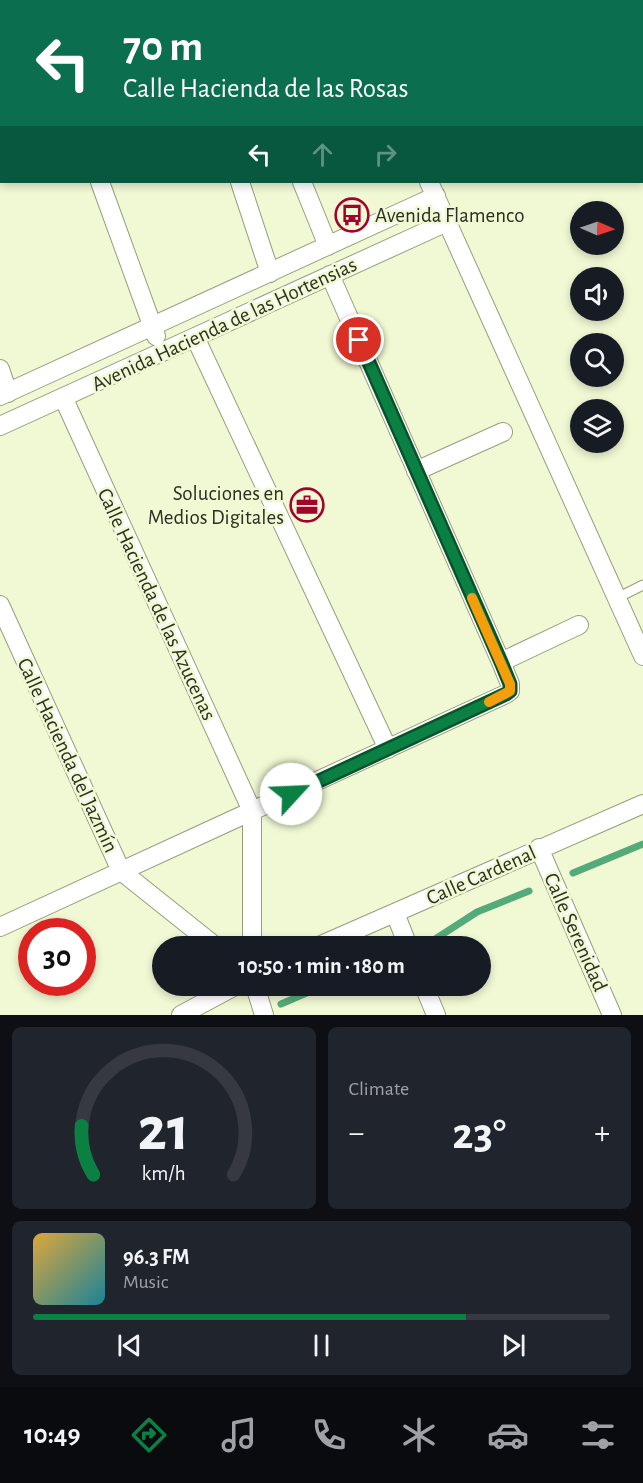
<!DOCTYPE html>
<meta charset="utf-8">
<style>
body{margin:0;font-family:"Alegreya Sans",sans-serif;background:#20242c;color:#f1f3f6;height:100vh;display:flex;flex-direction:column;font-size:22px;white-space:nowrap}
*{box-sizing:border-box;margin:0}
p{font-size:20px;color:#9ea1a6}
.icon{flex:none;width:33px;height:33px;fill:none;stroke:currentColor;stroke-width:2;stroke-linecap:round;stroke-linejoin:round}
.map{position:relative;height:1015px;overflow:hidden}
.details{display:flex;flex-direction:column;gap:12px;padding:12px;background:#0d0f14;flex:1}
.details>*{flex:none}
.banner{position:absolute;left:0px;top:0px;width:644px;height:183px;box-shadow:0 3px 9px #0003;background:#0b6e4f;color:#fff;overflow:hidden}
.needle{width:39px;rotate:92deg}
.controls{position:absolute;left:570px;top:201px;display:grid;gap:12px}
.controls a{display:grid;place-items:center;width:54px;height:54px;border-radius:50%;background:#171b24;box-shadow:0 3px 9px #0003;font-size:30px}
.speed{position:absolute;left:18px;top:918px;display:flex;gap:12px;font-size:30px;font-weight:700;text-align:center}
.speed>*{display:grid;place-content:center;width:78px;height:78px;border-radius:50%;background:#171b24;box-shadow:0 3px 9px #0003;line-height:1}
.speed .limit{border:9px solid #d22;background:#fff;color:#111}
.pin{position:absolute;display:grid;place-items:center;width:51px;height:51px;color:#fff;margin:-26px;border:3px solid #fff;border-radius:50%;box-shadow:0 2px 6px #0007}
.me{position:absolute;width:66px;margin:-33px;rotate:65deg;stroke-linejoin:round;filter:drop-shadow(0 0 4px #0008)}
.turn{display:flex;align-items:center;gap:21px;height:126px;padding:0 24px;font-size:27px}
.turn .icon{width:78px;height:78px;stroke-width:2.5}
.turn b{display:block;font-size:42px;line-height:51px}
.lanes{display:flex;align-items:center;height:57px;padding:0 24px;background:#0003;justify-content:center;gap:30px;direction:ltr}
.lanes .off{opacity:.35}
.big{font-size:45px;font-weight:700;line-height:1.1}
.details .widget{flex:1;display:flex;flex-direction:column;justify-content:center;gap:9px;min-width:0;padding:0 21px;border-radius:9px;background:#20242c}
.details .dial{align-items:center;gap:0}
.dial svg{height:156px;overflow:visible;fill:none;stroke:#363941;stroke-width:7;stroke-linecap:round;text-anchor:middle}
.dial text{fill:#f1f3f6;stroke:none}
.song{display:flex;align-items:center;gap:18px}
.cover{width:72px;height:72px;border-radius:9px;background:linear-gradient(135deg,hsl(40 70% 55%),hsl(190 70% 35%))}
.played{height:6px;border-radius:3px;background:linear-gradient(90deg,#0b8043 75%,#363941 75%)}
.keys{display:flex;justify-content:space-around;direction:ltr}
.heat{display:flex;justify-content:space-between;align-items:center;font-size:33px;direction:ltr}
.details .tiles{flex:1;display:grid;gap:12px;grid-template-columns:1fr 1fr}
.widget:last-child{grid-column:span 2}
.trip{position:absolute;left:152px;top:936px;width:339px;height:60px;border-radius:30px;background:#171b24;box-shadow:0 3px 9px #0003;font-weight:700;line-height:60px;text-align:center}
.tab-bar{display:flex;height:96px;justify-content:space-around;align-items:center;background:#090b0e;color:#9ea1a6}
.tab-bar .icon{width:42px;height:42px}
.tab-bar .active{color:#0b8043}
.tab-bar b{font-size:27px;color:#f1f3f6}
.map>svg:first-child{display:block}
.lines{fill:none;stroke-linecap:round;stroke-linejoin:round}
.stream{stroke:#55aa79;stroke-width:7}
.service-casing{stroke:#979e7c;stroke-width:11}
.minor-casing{stroke:#979e7c;stroke-width:20}
.service{stroke:#fff;stroke-width:9}
.minor{stroke:#fff;stroke-width:18}
.route-casing{stroke:#07532c;stroke-width:15}
.route{stroke:#0b8043;stroke-width:10}
.slow{stroke:#f59e0b;stroke-width:10}
.labels{text-anchor:middle;stroke-width:5;stroke-linejoin:round;paint-order:stroke}
.poi-label{font-size:21px;fill:#2c2f21;stroke:#f0f8d4;text-anchor:start}
.street-label{font-size:21px;fill:#2c2f21;stroke:#f0f8d4}
</style>
<div class="map">
<svg width="643" height="1015" viewBox="0 0 643 1015">
<rect width="100%" height="100%" fill="#f0f8d4"/>
<g class="lines">
<path class="stream" d="M 573,873 L 643,844
M 426,945 L 477,912 L 529,891
M 281,1004 L 323,986"/>
<g class="service-casing">
<path id="service" d="M 617,598 L 643,585"/>
</g>
<g class="minor-casing">
<path id="minor" d="M 37,0 L 37,2
M 183,0 L 183,2
M 344,0 L 344,2
M 100,182 L 156,336
M 240,182 L 270,273
M 302,182 L 328,246
M 429,182 L 643,656
M 195,337 L 388,749
M 0,369 L 8,393
M 0,396 L 436,196
M 63,397 L 252,811 L 252,946
M 0,426 L 447,222
M 416,471 L 503,432
M 0,605 L 121,871 L 215,946
M 501,662 L 579,625
M 539,848 L 612,1015
M 395,913 L 408,946
M 0,927 L 506,694 L 510,691 L 510,684 L 501,662 L 330,275
M 319,946 L 643,804
M 255,986 L 264,1015
M 424,986 L 436,1015
M 181,1015 L 235,986"/>
</g>
<use href="#service" class="service"/>
<use href="#minor" class="minor"/>
</g>
<g class="lines">
<g class="route-casing">
<path id="route" d="M 291,794 L 506,694 L 510,691 L 510,684 L 501,662 L 359,340"/>
</g>
<use href="#route" class="route"/>
<path class="slow" d="M 472,598 L 510,684 L 510,691 L 489,702"/>
</g>
<defs>
<g id="bus-ring" transform="scale(1.725)"><circle r="9.5" fill="#f0f8d4" stroke="#a2022b" stroke-width="1.5"/><path d="M-5-6H5V4H4V6H2V4H-2V6H-4V4H-5ZM-3.5-4V0h7V-4ZM-3.5 1.2v1.5H-2V1.2ZM2 1.2v1.5H3.5V1.2Z" fill="#a2022b"/></g>
<g id="office-ring" transform="scale(1.725)"><circle r="9.5" fill="#f0f8d4" stroke="#a2022b" stroke-width="1.5"/><path d="M-6-3h4V-5.5h4V-3h4V5H-6ZM-1-4.5V-3h2v-1.5ZM-6 0V1H6V0Z" fill="#a2022b"/></g>
</defs>
<g fill-rule="evenodd">
<use href="#bus-ring" x="352" y="215"/>
<use href="#office-ring" x="307" y="505"/>
</g>
<g class="labels">
<g class="poi-label">
<text x="375" y="222">Avenida Flamenco</text>
<text x="284" y="500" text-anchor="end">Soluciones en<tspan x="284" dy="24">Medios Digitales</tspan></text>
</g>
<g class="street-label">
<text transform="translate(224 324) rotate(-25)" y="7">Avenida Hacienda de las Hortensias</text>
<text transform="translate(157 604) rotate(65)" y="7">Calle Hacienda de las Azucenas</text>
<text transform="translate(68 755) rotate(65)" y="7">Calle Hacienda del Jazmín</text>
<text transform="translate(481 875) rotate(-24)" y="7">Calle Cardenal</text>
<text transform="translate(576 932) rotate(66)" y="7">Calle Serenidad</text>
</g>
</g>
</svg>
<div class="controls">
<a><svg class="needle" viewBox="-14 -14 28 28"><path d="M0-13l5 13h-10z" fill="#e53935"/><path d="M0 13l5-13h-10z" fill="#9ea1a6"/></svg></a>
<a><svg class="icon" aria-label="sound" viewBox="0 0 24 24"><path d="M4 9h4l5-4v14l-5-4H4zM17 9q2 3 0 6"/></svg></a>
<a><svg class="icon" aria-label="search" viewBox="0 0 24 24"><circle cx="10" cy="10" r="6"/><path d="M15 15l6 6"/></svg></a>
<a><svg class="icon" aria-label="layers" viewBox="0 0 24 24"><path d="M12 4l9 5-9 5-9-5zM3 14l9 5 9-5"/></svg></a>
</div>
<div class="speed"><div class="limit">30</div></div>
<div class="pin" style="left:359px;top:340px;background:#d93025"><svg class="icon" aria-label="arrive" viewBox="0 0 24 24"><path d="M6 21V4h12l-3 4 3 4H6"/></svg></div>
<svg class="me" style="left:291px;top:794px" viewBox="-20 -20 40 40"><circle r="19" fill="#fff"/><path d="M0-13L10 11 0 6-10 11z" fill="#0b8043"/></svg>
<div class="trip">10:50 · 1 min · 180 m</div>
<div class="banner">
<div class="turn"><svg class="icon" aria-label="left" viewBox="0 0 24 24"><path d="M17 20v-9H6M10 6l-5 5 5 5"/></svg><div><b>70 m</b>Calle Hacienda de las Rosas</div></div>
<div class="lanes"><svg class="icon" aria-label="left" viewBox="0 0 24 24"><path d="M17 20v-9H6M10 6l-5 5 5 5"/></svg><svg class="icon off" aria-label="ahead" viewBox="0 0 24 24"><path d="M12 20V5M6 11l6-6 6 6"/></svg><svg class="icon off" aria-label="right" viewBox="0 0 24 24"><path d="M7 20v-9h11M14 6l5 5-5 5"/></svg></div>
</div>
</div>
<section class="details">
<div class="tiles">
<div class="widget dial"><svg viewBox="0 0 100 80">
<path d="M14 69A42 42 0 1 1 86 69"/>
<path d="M14 69A42 42 0 0 1 8 44" stroke="#0b8043"/>
<text x="50" y="56" font-size="32" font-weight="700">21</text>
<text x="50" y="72" font-size="11">km/h</text>
</svg></div>
<div class="widget"><p>Climate</p>
<div class="heat"><a>−</a><b class="big">23°</b><a>+</a></div>
</div>
<div class="widget">
<div class="song"><i class="cover"></i><div><b>96.3 FM</b><p>Music</p></div></div>
<div class="played"></div>
<div class="keys"><svg class="icon" aria-label="previous" viewBox="0 0 24 24"><path d="M18 5L8 12l10 7zM5 5v14"/></svg><svg class="icon" aria-label="pause" viewBox="0 0 24 24"><path d="M8 5v14M16 5v14"/></svg><svg class="icon" aria-label="next" viewBox="0 0 24 24"><path d="M6 5l10 7-10 7zM19 5v14"/></svg></div>
</div>
</div>
</section>
<nav class="tab-bar">
<b>10:49</b>
<svg class="icon active" aria-label="directions" viewBox="0 0 24 24"><path d="M12 3l9 9-9 9-9-9zM9 14v-3h6M13 9l2 2-2 2"/></svg>
<svg class="icon" aria-label="music" viewBox="0 0 24 24"><path d="M9 18V5l10-2v13"/><circle cx="6" cy="18" r="3"/><circle cx="16" cy="16" r="3"/></svg>
<svg class="icon" aria-label="phone" viewBox="0 0 24 24"><path d="M5 4h4l2 5-3 2q2 4 5 5l2-3 5 2v4C11 20 4 13 5 4z"/></svg>
<svg class="icon" aria-label="climate" viewBox="0 0 24 24"><path d="M12 3v18M4 7l16 10M4 17L20 7"/></svg>
<svg class="icon" aria-label="car" viewBox="0 0 24 24"><path d="M5 17H2v-5l4-1 3-4h7l3 4 3 1v5h-3M9 17h6M6 11h13"/><circle cx="7" cy="17" r="2"/><circle cx="17" cy="17" r="2"/></svg>
<svg class="icon" aria-label="filters" viewBox="0 0 24 24"><path d="M4 7h16M4 17h16"/><circle cx="9" cy="7" r="2"/><circle cx="15" cy="17" r="2"/></svg>
</nav>
